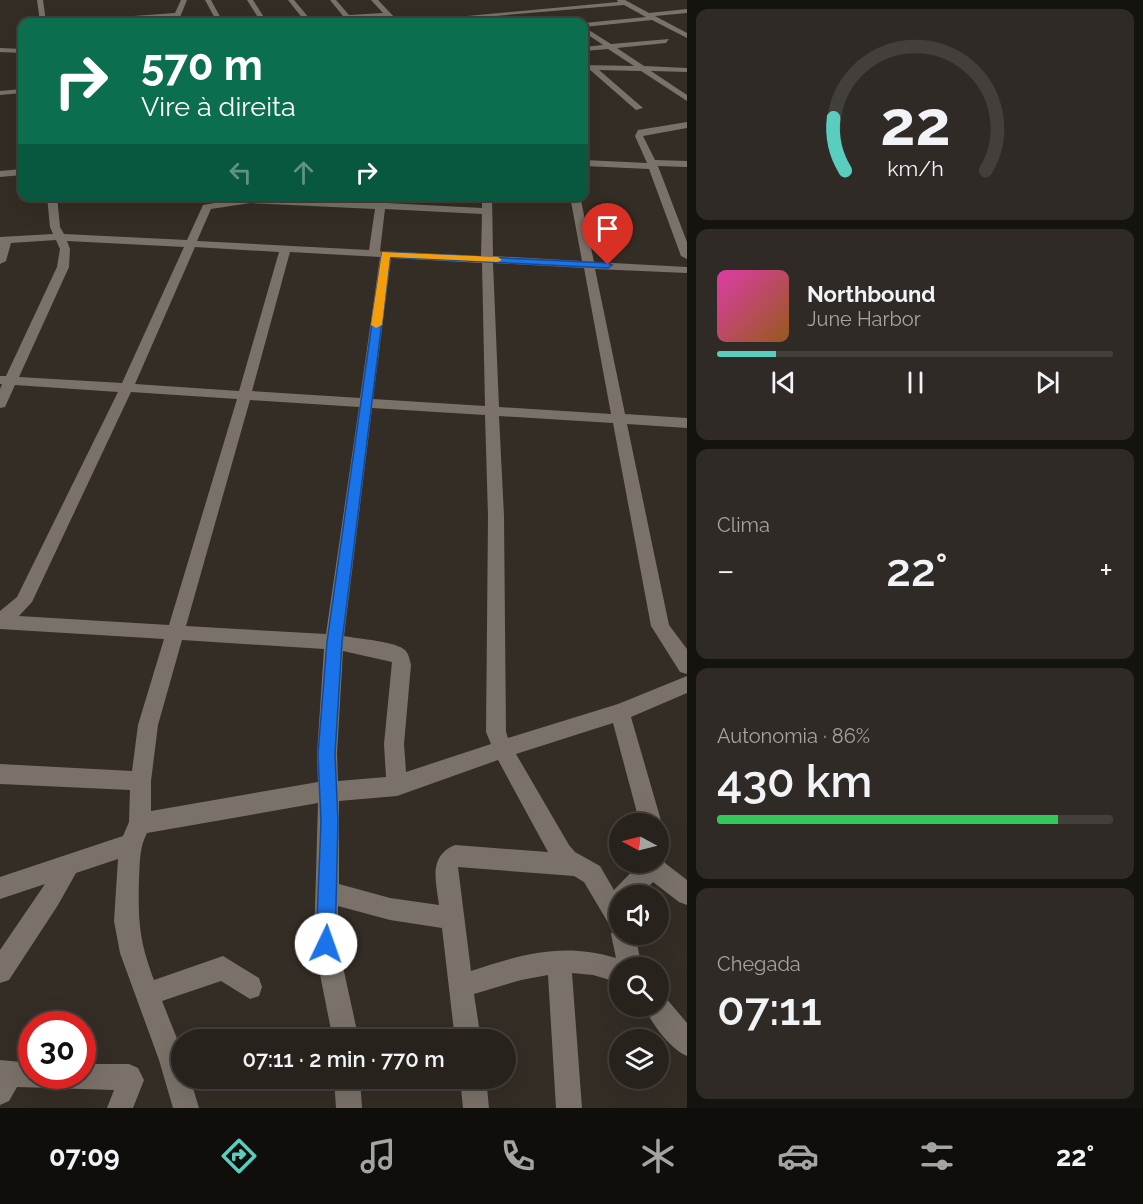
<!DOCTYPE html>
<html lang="pt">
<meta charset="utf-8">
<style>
body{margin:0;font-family:Raleway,sans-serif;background:#2f2a25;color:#f1f3f6;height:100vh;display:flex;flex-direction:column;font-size:22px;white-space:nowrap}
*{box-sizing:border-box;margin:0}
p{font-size:20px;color:#a4a4a3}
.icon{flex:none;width:33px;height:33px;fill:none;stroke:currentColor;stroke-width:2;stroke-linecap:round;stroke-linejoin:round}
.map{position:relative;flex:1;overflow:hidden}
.sheet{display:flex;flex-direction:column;gap:9px;padding:9px;background:#15130f;width:456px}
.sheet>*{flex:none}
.hud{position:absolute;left:18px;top:18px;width:570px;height:183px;border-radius:12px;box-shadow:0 6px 24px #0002,0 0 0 2px #433f3b;background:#0b6e4f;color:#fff;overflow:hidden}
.needle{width:39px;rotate:277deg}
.buttons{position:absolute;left:609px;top:813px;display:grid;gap:12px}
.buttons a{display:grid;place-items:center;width:60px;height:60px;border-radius:50%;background:#27221c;box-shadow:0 6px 24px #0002,0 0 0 2px #433f3b;font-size:30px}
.speed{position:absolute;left:18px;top:1011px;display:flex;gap:12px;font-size:30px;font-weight:700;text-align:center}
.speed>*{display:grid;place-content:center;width:78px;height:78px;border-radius:50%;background:#27221c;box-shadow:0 6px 24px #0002,0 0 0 2px #433f3b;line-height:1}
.speed .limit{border:9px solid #d22;background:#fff;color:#111}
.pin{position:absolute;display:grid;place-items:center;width:51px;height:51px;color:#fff;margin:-62px -26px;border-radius:50% 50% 50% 0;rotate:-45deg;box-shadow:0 0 6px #0007}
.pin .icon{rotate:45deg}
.me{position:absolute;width:66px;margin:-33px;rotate:3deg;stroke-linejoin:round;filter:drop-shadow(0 0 4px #0008)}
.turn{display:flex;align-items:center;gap:21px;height:126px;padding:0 24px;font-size:27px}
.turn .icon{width:78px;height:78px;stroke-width:2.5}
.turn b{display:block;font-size:42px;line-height:51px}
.lanes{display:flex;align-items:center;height:57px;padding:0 24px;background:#0003;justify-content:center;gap:30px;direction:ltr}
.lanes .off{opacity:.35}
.big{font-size:45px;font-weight:600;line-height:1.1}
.sheet .card{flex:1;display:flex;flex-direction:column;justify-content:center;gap:9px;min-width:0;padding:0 21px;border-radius:12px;background:#2f2a25}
.sheet .dial{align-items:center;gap:0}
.dial svg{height:156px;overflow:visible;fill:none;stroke:#433f3b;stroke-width:7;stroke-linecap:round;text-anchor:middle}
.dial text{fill:#f1f3f6;stroke:none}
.song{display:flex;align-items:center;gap:18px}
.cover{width:72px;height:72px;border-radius:9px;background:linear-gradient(135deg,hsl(320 70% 55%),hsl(30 70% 35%))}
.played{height:6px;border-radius:3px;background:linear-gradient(90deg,#59cebf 15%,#433f3b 15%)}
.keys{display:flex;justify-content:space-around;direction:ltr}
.heat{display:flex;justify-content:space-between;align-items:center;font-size:33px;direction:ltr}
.charge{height:9px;border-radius:4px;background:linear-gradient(90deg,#34c759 86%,#433f3b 0)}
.trip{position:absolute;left:171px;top:1029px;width:345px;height:60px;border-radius:30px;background:#27221c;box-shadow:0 6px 24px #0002,0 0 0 2px #433f3b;font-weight:600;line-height:60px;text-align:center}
.menu{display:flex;height:96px;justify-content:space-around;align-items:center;background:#100e0b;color:#a4a4a3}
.menu .icon{width:42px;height:42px}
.menu .current{color:#59cebf}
.menu b{font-size:27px;color:#f1f3f6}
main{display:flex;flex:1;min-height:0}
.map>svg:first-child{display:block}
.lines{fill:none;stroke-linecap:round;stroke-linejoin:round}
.minor{fill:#7a7269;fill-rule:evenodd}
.route{fill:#1a73e8;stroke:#114b97;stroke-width:1.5}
.slow{fill:#f59e0b}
</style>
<main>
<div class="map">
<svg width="687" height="1108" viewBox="0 0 687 1108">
<rect width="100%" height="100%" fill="#342d25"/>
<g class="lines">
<path class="minor" d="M 37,0 L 43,0 L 46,22 L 40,22 Z
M 181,0 L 187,0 L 178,22 L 172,22 L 174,17 L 51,22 L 175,13 Z
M 205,0 L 211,0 L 223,22 L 217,22 Z
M 247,0 L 253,0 L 267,22 L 261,22 Z
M 288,0 L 294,0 L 310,19 L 343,16 L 330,0 L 336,0 L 349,15 L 383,13 L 371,0 L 378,0 L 397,20 L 392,21 L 386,16 L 292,22 L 303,19 Z
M 617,0 L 625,0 L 649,13 L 687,9 L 687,13 L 655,16 L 687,33 L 687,38 L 652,20 L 584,27 L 611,44 L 669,39 L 666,43 L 617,48 L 644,66 L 687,68 L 687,72 L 651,71 L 687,95 L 687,101 L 641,71 L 599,70 L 643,108 L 636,110 L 589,69 L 584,69 L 584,65 L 634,66 L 608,49 L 584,51 L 584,47 L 603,45 L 584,32 L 584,23 L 646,17 L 624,5 L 424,22 L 403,22 L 618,2 Z
M 0,48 L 22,49 L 22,53 L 0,52 Z
M 22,89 L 22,93 L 0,95 L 0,91 Z
M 687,122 L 687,128 L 643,136 L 655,160 L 687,161 L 687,167 L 658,166 L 687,242 L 687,259 L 681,256 L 649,169 L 584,166 L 584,160 L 647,163 L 635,136 L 638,130 Z
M 22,169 L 22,175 L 0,177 L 0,171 Z
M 47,196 L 57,196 L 60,227 L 64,234 L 187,240 L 203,205 L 250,197 L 376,203 L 378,196 L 386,196 L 386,203 L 482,208 L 482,196 L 492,196 L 493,256 L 582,261 L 570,196 L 580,196 L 594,262 L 687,267 L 687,273 L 595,269 L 625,414 L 687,418 L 687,428 L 627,424 L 669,625 L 687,649 L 687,674 L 680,672 L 651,626 L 613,423 L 499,416 L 504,516 L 506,732 L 508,738 L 618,704 L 687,676 L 687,693 L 631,717 L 662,824 L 659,832 L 658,824 L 640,824 L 613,723 L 516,754 L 569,845 L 575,852 L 600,866 L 614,890 L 641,862 L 658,862 L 658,853 L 662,854 L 665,863 L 687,880 L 687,905 L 679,902 L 653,882 L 639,896 L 620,896 L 620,934 L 635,934 L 642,968 L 620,968 L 620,983 L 593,975 L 572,973 L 582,1108 L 556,1108 L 548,975 L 521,980 L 474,994 L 481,1040 L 455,1040 L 442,928 L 390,920 L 338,906 L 338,944 L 359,1040 L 333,1040 L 314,944 L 318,803 L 147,833 C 139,848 140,863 139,879 C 138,921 139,940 154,980 L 223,956 L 259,978 L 262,987 L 259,996 L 250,999 L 221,981 L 162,1001 L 182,1051 L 182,1078 L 190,1078 L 199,1108 L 173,1108 L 159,1060 L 120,953 L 114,921 L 118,859 L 76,873 L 58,905 L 9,980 L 0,983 L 0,950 L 45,884 L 0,899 L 0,877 L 123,836 L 129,822 L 130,790 L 0,784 L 0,764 L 132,771 L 138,725 L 164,639 L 0,629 L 0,611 L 17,597 L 118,392 L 15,385 L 5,407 L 0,408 L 0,389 L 2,384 L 0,384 L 0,376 L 6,376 L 57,267 L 60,249 L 56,240 L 11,243 L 6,261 L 0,264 L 0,237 L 53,234 L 50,227 ZM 250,203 L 375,209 L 369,250 L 197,241 L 211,209 ZM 385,209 L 482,214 L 481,256 L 380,251 ZM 67,241 L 184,247 L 122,383 L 19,377 L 69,267 L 70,249 ZM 195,247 L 279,252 L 239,391 L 135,384 ZM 290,252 L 380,257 L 360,398 L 252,391 ZM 391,258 L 482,263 L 485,406 L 373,399 ZM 493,263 L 584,268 L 611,414 L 499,407 ZM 131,392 L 237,399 L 169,625 L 19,616 L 32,602 ZM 250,400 L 359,407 L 326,634 L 186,626 ZM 372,408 L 485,415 L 488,516 L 486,732 L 491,744 L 406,772 L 404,744 L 411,665 C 410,661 409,655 406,651 C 397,641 358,639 344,636 ZM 182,640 L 324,649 L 317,754 L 318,782 L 151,811 L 151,781 L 158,725 ZM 343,651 L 392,662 L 384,744 L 386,777 L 338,781 L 337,754 ZM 498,760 L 548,852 L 455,845 C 428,856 436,881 439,905 L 390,898 L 339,884 L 339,801 L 397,796 ZM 458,867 L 574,876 L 584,882 L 613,931 L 611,934 L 616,958 C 562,942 523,954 471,971 Z
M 658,995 L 665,997 L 687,1023 L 687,1056 C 670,1049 651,1023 644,1006 L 658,1006 Z
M 0,1060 L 32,1063 L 32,1076 L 82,1076 L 82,1064 L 129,1064 L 138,1068 L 144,1080 L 133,1108 L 107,1108 L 114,1090 L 17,1087 L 9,1101 L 0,1105 Z
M 334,1078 L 360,1078 L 362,1108 L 336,1108 Z
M 460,1078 L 486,1078 L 489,1108 L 463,1108 Z"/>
</g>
<path class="route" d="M 382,252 L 608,263 L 612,265 L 608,268 L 390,257 L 342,642 L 335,754 L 338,822 L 335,944 L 333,951 L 326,954 L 319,951 L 316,944 L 321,822 L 318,754 L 327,642 Z"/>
<path class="slow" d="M 382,252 L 498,257 L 502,260 L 498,262 L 390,257 L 382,325 L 376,328 L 371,325 Z"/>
</svg>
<div class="buttons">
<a><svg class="needle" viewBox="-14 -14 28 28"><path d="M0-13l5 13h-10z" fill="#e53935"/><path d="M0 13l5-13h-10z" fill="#a4a4a3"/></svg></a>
<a><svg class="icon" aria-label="sound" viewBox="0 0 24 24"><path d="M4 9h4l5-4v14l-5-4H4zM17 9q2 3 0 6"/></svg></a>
<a><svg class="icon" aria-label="search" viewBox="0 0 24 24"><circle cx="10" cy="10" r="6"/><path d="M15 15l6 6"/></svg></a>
<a><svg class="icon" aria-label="layers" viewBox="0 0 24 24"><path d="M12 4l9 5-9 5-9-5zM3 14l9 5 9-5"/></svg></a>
</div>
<div class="speed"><div class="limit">30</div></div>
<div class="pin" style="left:608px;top:265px;background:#d93025"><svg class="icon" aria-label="arrive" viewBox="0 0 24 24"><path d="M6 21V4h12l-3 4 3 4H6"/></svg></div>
<svg class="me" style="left:326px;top:944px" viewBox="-20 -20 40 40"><circle r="19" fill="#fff"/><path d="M0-13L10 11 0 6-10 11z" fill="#1a73e8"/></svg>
<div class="trip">07:11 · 2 min · 770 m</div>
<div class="hud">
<div class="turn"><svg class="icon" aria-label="right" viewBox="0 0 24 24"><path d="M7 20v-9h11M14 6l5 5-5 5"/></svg><div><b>570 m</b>Vire à direita</div></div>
<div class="lanes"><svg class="icon off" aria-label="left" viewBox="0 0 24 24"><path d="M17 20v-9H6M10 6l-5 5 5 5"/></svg><svg class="icon off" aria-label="ahead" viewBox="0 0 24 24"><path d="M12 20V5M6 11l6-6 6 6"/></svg><svg class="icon" aria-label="right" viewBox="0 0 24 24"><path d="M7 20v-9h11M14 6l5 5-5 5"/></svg></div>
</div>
</div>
<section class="sheet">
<div class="card dial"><svg viewBox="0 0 100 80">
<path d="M14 69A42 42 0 1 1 86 69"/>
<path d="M14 69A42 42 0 0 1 8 42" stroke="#59cebf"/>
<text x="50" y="56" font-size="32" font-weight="700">22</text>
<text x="50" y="72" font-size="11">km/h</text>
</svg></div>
<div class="card">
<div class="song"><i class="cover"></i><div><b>Northbound</b><p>June Harbor</p></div></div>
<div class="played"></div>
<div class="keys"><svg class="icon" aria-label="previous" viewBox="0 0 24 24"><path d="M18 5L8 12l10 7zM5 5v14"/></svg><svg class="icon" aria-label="pause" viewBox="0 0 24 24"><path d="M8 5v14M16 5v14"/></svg><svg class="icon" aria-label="next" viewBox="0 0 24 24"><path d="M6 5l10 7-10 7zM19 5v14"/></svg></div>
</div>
<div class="card"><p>Clima</p>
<div class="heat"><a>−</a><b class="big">22°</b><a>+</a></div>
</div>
<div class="card"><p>Autonomia · 86%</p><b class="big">430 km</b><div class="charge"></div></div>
<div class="card"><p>Chegada</p><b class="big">07:11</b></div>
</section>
</main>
<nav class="menu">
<b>07:09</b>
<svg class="icon current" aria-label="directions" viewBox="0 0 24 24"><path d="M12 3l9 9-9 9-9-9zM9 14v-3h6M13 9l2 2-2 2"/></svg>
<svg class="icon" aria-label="music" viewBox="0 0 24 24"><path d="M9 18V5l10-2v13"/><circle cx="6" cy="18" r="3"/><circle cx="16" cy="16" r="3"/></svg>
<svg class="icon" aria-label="phone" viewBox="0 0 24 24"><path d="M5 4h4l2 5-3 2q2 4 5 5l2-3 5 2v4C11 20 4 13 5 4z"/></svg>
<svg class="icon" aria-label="climate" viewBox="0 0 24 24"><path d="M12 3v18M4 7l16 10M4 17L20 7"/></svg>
<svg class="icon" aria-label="car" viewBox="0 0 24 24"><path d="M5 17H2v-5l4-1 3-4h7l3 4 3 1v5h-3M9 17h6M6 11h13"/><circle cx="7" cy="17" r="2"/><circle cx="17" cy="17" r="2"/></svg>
<svg class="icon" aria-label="filters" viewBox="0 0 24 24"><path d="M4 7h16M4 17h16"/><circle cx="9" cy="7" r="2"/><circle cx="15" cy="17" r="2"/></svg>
<b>22°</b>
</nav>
